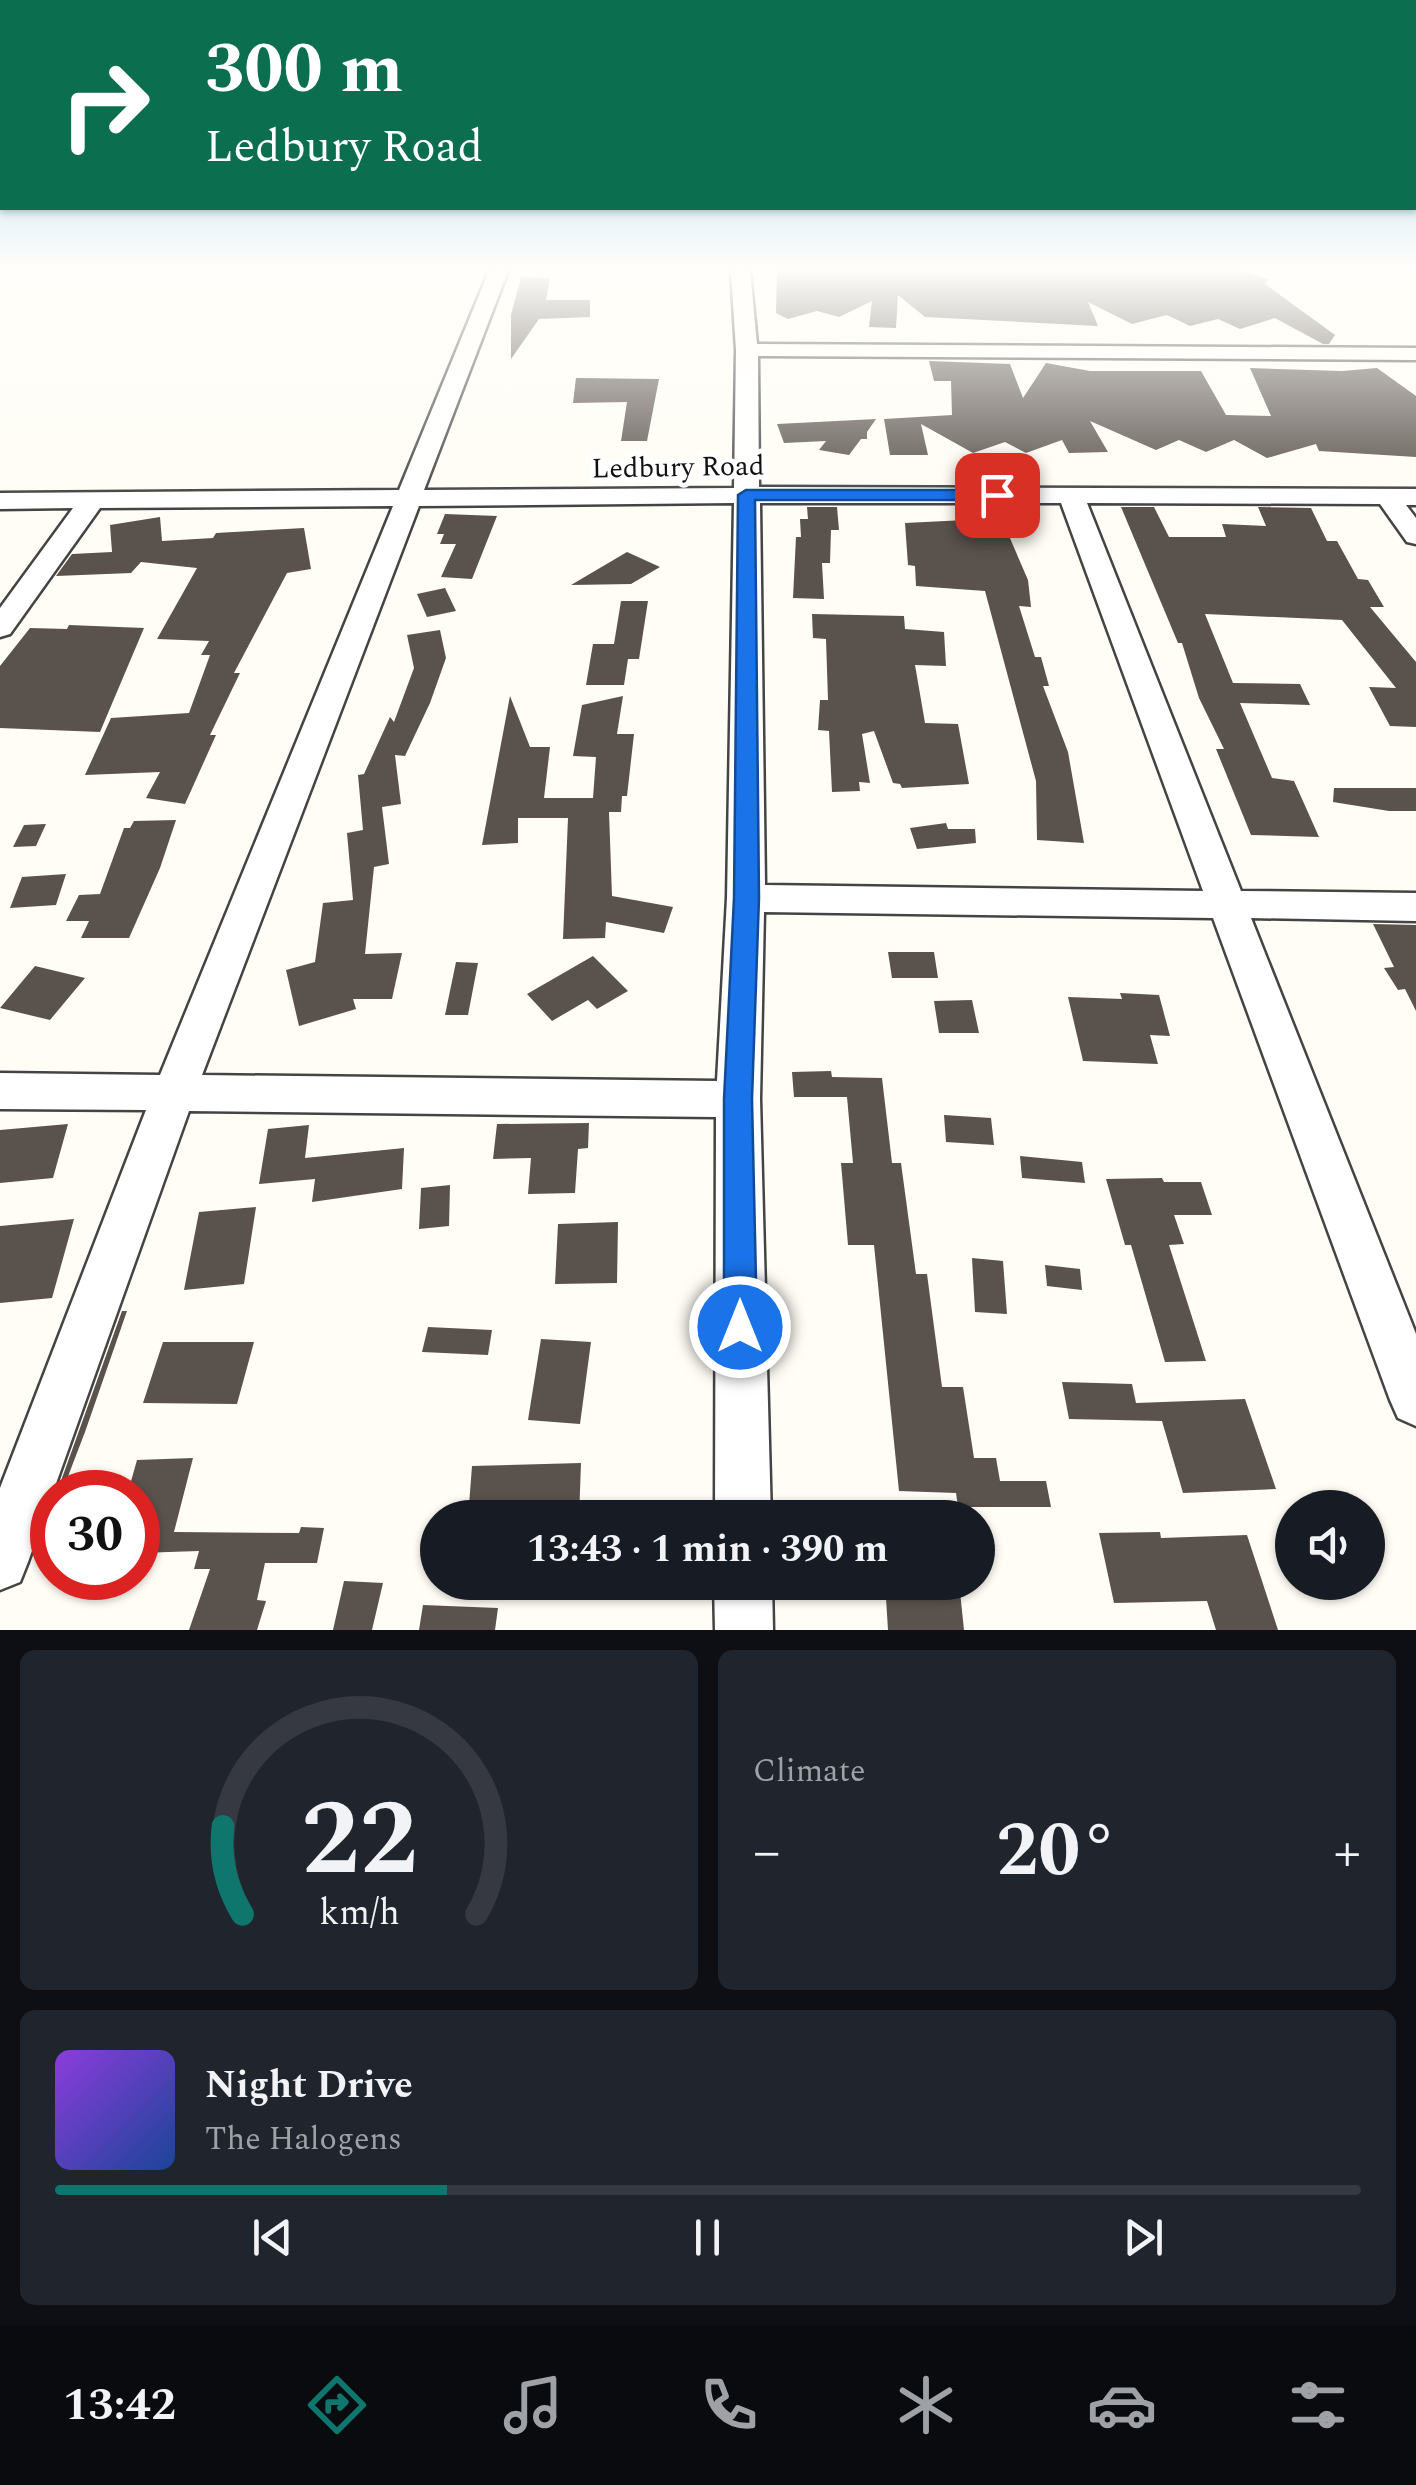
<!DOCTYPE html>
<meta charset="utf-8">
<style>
body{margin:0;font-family:Spectral,serif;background:#20242c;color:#f1f3f6;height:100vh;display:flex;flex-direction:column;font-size:38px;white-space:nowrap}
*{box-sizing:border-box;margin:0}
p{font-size:32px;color:#9ea1a6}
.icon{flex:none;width:55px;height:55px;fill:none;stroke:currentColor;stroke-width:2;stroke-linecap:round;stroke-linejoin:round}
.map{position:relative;height:1630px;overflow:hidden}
.drawer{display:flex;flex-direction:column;gap:20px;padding:20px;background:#0d0f14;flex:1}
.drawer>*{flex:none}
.hud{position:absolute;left:0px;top:0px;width:1418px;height:210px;box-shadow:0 2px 8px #0004;background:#0b6e4f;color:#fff;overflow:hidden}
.tools{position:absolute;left:1275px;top:1490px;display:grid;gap:20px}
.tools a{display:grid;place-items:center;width:110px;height:110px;border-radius:50%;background:#171b24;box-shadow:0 2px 8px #0004;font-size:50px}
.speed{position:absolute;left:30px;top:1470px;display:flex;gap:20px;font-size:50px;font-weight:700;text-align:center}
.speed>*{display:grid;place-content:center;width:130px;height:130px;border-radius:50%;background:#171b24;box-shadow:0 2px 8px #0004;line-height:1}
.speed .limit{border:15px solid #d22;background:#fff;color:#111}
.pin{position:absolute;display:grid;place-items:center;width:85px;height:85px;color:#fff;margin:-42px;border-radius:20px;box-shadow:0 5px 15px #0006}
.me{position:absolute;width:110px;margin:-55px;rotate:0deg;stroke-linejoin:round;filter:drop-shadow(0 0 8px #0008)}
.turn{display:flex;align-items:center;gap:35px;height:210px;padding:0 40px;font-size:45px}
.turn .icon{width:130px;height:130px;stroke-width:2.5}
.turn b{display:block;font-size:70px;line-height:85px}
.big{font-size:75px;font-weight:700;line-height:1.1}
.drawer .card{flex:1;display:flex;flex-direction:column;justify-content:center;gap:15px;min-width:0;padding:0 35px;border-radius:15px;background:#20242c}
.drawer .dial{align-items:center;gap:0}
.dial svg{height:260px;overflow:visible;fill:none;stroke:#363941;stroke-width:7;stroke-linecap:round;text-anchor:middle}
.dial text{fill:#f1f3f6;stroke:none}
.song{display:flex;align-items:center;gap:30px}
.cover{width:120px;height:120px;border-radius:15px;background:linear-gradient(135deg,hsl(270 70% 55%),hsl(220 70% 35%))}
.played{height:10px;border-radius:5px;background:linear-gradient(90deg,#0f766e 30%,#363941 30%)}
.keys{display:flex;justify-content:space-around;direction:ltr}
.heat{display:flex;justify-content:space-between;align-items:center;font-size:55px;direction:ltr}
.drawer .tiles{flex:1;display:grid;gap:20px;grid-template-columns:1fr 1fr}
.card:last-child{grid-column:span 2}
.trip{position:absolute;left:420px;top:1500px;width:575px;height:100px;border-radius:50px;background:#171b24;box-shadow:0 2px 8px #0004;font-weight:700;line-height:100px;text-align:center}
.menu{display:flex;height:160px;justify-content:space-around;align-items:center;background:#090b0e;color:#9ea1a6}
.menu .icon{width:70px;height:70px}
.menu .current{color:#0f766e}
.menu b{font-size:45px;color:#f1f3f6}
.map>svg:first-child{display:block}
.building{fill:#5a524d}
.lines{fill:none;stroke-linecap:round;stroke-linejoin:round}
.minor-casing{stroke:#444;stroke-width:5}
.minor{fill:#fff;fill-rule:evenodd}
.route{fill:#1a73e8;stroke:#114b97;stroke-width:2.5}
.labels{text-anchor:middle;stroke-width:10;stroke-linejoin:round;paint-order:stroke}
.far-street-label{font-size:28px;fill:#111;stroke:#fff}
</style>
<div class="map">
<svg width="1416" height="1630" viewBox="0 0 1416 1630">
<rect width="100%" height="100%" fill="#fffdf5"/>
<path class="building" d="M 777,271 L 1241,271 L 1268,279 L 1265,284 L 1335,335 L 1329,344 L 1323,344 L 1275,318 L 1240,329 L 1218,319 L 1190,326 L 1167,315 L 1132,324 L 1088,302 L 1098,326 L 925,317 L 898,295 L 896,328 L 869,327 L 872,301 L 839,317 L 817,311 L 788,319 L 776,313 Z
M 521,277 L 550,278 L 546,300 L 590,300 L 590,317 L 539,319 L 511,359 L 511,315 Z
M 929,361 L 1010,364 L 1023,398 L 1046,363 L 1090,371 L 1201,371 L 1226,415 L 1271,416 L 1250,368 L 1342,371 L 1377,368 L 1416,396 L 1416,457 L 1319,451 L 1316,444 L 1267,458 L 1234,440 L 1206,452 L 1179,440 L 1156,450 L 1090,421 L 1108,452 L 1069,453 L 1062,440 L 1026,453 L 1005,442 L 973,453 L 921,424 L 928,455 L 890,455 L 884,419 L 952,415 L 951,381 L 934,381 Z
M 576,378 L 659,379 L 647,441 L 621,441 L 627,402 L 573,403 Z
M 876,419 L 867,432 L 867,439 L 861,439 L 849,455 L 819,450 L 826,441 L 784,443 L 777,424 Z
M 807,507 L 837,507 L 839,530 L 831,530 L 830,563 L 822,563 L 824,599 L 793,598 L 796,537 L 801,537 L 800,519 L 808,519 Z
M 1004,507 L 1020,528 L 1006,529 L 1028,580 L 1031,607 L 1019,606 L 1035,657 L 1041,657 L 1049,686 L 1043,686 L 1068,752 L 1084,843 L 1037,840 L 1036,781 L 985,591 L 916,586 L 915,566 L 908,565 L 905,523 L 986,519 L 978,509 Z
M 1121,507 L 1154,507 L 1169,537 L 1226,537 L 1222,524 L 1266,526 L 1258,507 L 1311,508 L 1327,541 L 1337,541 L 1358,579 L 1368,580 L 1384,607 L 1370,607 L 1416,662 L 1416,727 L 1390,726 L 1369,687 L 1396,688 L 1342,620 L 1205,614 L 1233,683 L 1300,684 L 1310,705 L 1240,703 L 1272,778 L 1294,781 L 1319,837 L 1251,835 L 1216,749 L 1224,749 L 1199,698 L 1182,643 L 1178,643 Z
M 445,514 L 497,516 L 472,579 L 441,577 L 456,544 L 440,544 L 444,534 L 437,534 Z
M 160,517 L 162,541 L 213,538 L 216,533 L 304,528 L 311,569 L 287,573 L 234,673 L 240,673 L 210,735 L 216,735 L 185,804 L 146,798 L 160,772 L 85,775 L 111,718 L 189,713 L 210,655 L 201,655 L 209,641 L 157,639 L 197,568 L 141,562 L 131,573 L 56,576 L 72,554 L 112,552 L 110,525 Z
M 627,552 L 660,567 L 631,584 L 571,585 Z
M 445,588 L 456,611 L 427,617 L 417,594 Z
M 621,601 L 648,601 L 639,659 L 628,659 L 624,685 L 586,685 L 593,644 L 614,644 Z
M 812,614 L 904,616 L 905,629 L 944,632 L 946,666 L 915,665 L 925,723 L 958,724 L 969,784 L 902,788 L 900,784 L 893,783 L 874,731 L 862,734 L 870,783 L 859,782 L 860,791 L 832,792 L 829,731 L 818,730 L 820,700 L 828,700 L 826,639 L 813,638 Z
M 69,625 L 144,628 L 100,732 L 0,728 L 0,666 L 30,628 L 67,629 Z
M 440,630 L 446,658 L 430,703 L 405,756 L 395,755 L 401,804 L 382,807 L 389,864 L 374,867 L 365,954 L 402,953 L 392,999 L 353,999 L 356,1009 L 299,1026 L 286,970 L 315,962 L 323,903 L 353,900 L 347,833 L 363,830 L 358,775 L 364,774 L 390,717 L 394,722 L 414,668 L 407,635 Z
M 510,696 L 530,747 L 550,747 L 544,798 L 593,798 L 596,757 L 573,756 L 582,705 L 623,696 L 617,734 L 634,734 L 627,796 L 622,796 L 621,812 L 609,812 L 612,896 L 673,907 L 664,933 L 606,922 L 605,938 L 563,939 L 568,818 L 518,818 L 518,843 L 482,845 Z
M 1334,788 L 1416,788 L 1416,811 L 1389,811 L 1333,802 Z
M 176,820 L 160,868 L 129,938 L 81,938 L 89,921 L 66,921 L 79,895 L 100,894 L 124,828 L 130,828 L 134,821 Z
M 946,823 L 948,829 L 975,829 L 976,843 L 917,849 L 910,828 Z
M 46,824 L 36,846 L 13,847 L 24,825 Z
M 66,874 L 56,905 L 10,908 L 22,877 Z
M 1373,924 L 1416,925 L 1416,1011 L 1405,989 L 1398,990 L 1384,968 L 1394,967 Z
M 888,952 L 934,952 L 938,978 L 892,978 Z
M 593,956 L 628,991 L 597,1009 L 588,1000 L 552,1021 L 527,994 Z
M 456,962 L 478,963 L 468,1015 L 445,1015 Z
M 35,966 L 85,978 L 50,1020 L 0,1008 Z
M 1120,993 L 1159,995 L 1170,1036 L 1150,1035 L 1158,1064 L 1083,1061 L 1068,997 L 1122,999 Z
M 972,1000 L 979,1033 L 939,1033 L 934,1001 Z
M 831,1071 L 832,1077 L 882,1078 L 892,1163 L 901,1163 L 916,1274 L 927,1274 L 942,1387 L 963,1387 L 974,1458 L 996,1458 L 1000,1481 L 1046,1481 L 1051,1507 L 958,1507 L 956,1493 L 899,1491 L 874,1245 L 848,1245 L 841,1163 L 853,1163 L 847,1097 L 794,1097 L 792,1072 Z
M 944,1115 L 991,1118 L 994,1145 L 946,1142 Z
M 589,1123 L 588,1148 L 578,1149 L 575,1193 L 528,1194 L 531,1158 L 493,1159 L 497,1124 Z
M 68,1124 L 53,1178 L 0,1183 L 0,1130 Z
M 309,1125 L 305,1158 L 404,1148 L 402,1189 L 312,1202 L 315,1179 L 259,1184 L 268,1129 Z
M 1020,1156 L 1082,1162 L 1085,1183 L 1022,1178 Z
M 1162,1178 L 1164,1182 L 1201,1182 L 1212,1215 L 1174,1215 L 1184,1244 L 1169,1245 L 1206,1361 L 1165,1362 L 1131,1245 L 1125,1245 L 1106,1179 Z
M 450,1185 L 449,1226 L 419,1229 L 421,1188 Z
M 256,1207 L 244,1284 L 184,1290 L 199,1212 Z
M 74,1219 L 52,1298 L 0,1303 L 0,1226 Z
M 618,1222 L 617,1283 L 555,1284 L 558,1224 Z
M 972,1258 L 1003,1261 L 1007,1314 L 975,1312 Z
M 1045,1265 L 1080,1269 L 1082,1290 L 1047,1286 Z
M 122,1311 L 127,1311 L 85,1432 L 62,1492 L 57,1492 Z
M 428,1327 L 492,1330 L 488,1355 L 422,1352 Z
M 541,1339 L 591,1342 L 580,1424 L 528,1420 Z
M 163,1342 L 254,1342 L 237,1404 L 143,1403 Z
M 1062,1382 L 1132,1384 L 1136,1403 L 1245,1399 L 1276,1489 L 1183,1493 L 1162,1421 L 1069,1419 Z
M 193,1458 L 174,1532 L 299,1533 L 301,1527 L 324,1528 L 317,1563 L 265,1563 L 257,1600 L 266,1601 L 257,1630 L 189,1630 L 210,1569 L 194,1569 L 199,1551 L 138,1553 L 138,1492 L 128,1492 L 137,1460 Z
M 581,1463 L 579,1518 L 468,1518 L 472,1466 Z
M 1160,1532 L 1161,1538 L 1247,1535 L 1278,1630 L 1216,1630 L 1207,1601 L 1114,1603 L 1099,1533 Z
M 344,1581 L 383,1583 L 372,1630 L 333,1630 Z
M 885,1582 L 959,1582 L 964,1630 L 888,1630 Z
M 423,1605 L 498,1608 L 495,1630 L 419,1630 Z"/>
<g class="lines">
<g class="minor-casing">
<path id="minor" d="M 489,271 L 508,271 L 424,490 L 734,488 L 736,350 L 731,271 L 750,271 L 757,344 L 1416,348 L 1416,360 L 758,356 L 759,487 L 1416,489 L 1416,505 L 1406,505 L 1416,518 L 1416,544 L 1407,542 L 1380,504 L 1087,503 L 1241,891 L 1416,893 L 1416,921 L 1251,918 L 1416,1334 L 1416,1426 L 1398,1418 L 1390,1400 L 1213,918 L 764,912 L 760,1099 L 771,1518 L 715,1518 L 716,1117 L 189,1111 L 28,1562 L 20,1582 L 0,1590 L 0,1488 L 146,1110 L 0,1109 L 0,1073 L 160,1075 L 393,506 L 100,508 L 10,634 L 0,637 L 0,608 L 73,508 L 0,509 L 0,493 L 399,490 ZM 734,503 L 727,898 L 717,1081 L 202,1075 L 419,506 ZM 760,503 L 1061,503 L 1203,891 L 765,885 Z
M 714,1582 L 772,1582 L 773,1630 L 715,1630 Z"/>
</g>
<use href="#minor" class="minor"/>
</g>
<linearGradient id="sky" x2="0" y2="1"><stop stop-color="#95c6ee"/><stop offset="0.54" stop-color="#fffefa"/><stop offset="1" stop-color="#fffefa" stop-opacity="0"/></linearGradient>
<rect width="1416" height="499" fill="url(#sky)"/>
<path class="route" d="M 746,490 L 997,490 L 1006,495 L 997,500 L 755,500 L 759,898 L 752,1099 L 757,1327 L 752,1338 L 740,1343 L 729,1338 L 724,1327 L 724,1099 L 734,898 L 738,495 Z"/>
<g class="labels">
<g class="far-street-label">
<text transform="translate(678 466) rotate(-1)" y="10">Ledbury Road</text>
</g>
</g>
</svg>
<div class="tools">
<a><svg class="icon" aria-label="sound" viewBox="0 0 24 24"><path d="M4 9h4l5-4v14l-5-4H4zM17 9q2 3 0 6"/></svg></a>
</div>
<div class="speed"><div class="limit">30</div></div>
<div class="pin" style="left:997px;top:495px;background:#d93025"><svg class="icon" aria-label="arrive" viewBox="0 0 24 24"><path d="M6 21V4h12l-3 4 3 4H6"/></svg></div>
<svg class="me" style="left:740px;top:1327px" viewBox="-20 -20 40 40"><circle r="17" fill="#1a73e8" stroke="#fff" stroke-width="3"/><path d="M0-11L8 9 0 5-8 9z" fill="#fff"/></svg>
<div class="trip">13:43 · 1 min · 390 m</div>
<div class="hud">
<div class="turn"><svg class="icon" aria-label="right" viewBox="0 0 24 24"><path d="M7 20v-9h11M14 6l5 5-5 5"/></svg><div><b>300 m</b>Ledbury Road</div></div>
</div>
</div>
<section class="drawer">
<div class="tiles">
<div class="card dial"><svg viewBox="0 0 100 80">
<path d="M14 69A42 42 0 1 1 86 69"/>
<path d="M14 69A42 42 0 0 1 8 42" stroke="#0f766e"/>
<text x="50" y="56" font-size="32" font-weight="700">22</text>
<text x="50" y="72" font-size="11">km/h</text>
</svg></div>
<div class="card"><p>Climate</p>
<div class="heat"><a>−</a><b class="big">20°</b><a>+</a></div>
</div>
<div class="card">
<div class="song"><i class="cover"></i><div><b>Night Drive</b><p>The Halogens</p></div></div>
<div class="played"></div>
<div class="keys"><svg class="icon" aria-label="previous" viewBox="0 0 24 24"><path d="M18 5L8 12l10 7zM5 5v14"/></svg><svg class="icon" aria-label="pause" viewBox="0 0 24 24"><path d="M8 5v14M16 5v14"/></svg><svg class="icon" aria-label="next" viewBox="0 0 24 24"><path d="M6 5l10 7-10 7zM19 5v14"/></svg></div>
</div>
</div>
</section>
<nav class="menu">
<b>13:42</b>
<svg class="icon current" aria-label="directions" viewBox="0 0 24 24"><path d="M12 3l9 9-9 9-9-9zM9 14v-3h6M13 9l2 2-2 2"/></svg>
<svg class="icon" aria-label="music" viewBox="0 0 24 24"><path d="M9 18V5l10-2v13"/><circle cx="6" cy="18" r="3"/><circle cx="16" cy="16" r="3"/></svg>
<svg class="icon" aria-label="phone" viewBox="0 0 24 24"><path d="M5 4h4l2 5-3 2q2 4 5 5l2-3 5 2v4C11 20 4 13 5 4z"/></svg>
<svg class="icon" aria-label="climate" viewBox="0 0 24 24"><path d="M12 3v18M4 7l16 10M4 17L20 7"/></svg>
<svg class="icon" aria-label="car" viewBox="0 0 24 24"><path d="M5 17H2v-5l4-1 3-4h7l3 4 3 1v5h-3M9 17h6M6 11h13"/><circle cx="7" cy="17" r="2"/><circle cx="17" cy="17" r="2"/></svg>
<svg class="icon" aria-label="filters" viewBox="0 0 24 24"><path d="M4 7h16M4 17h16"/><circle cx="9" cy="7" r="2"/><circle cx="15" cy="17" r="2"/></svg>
</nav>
